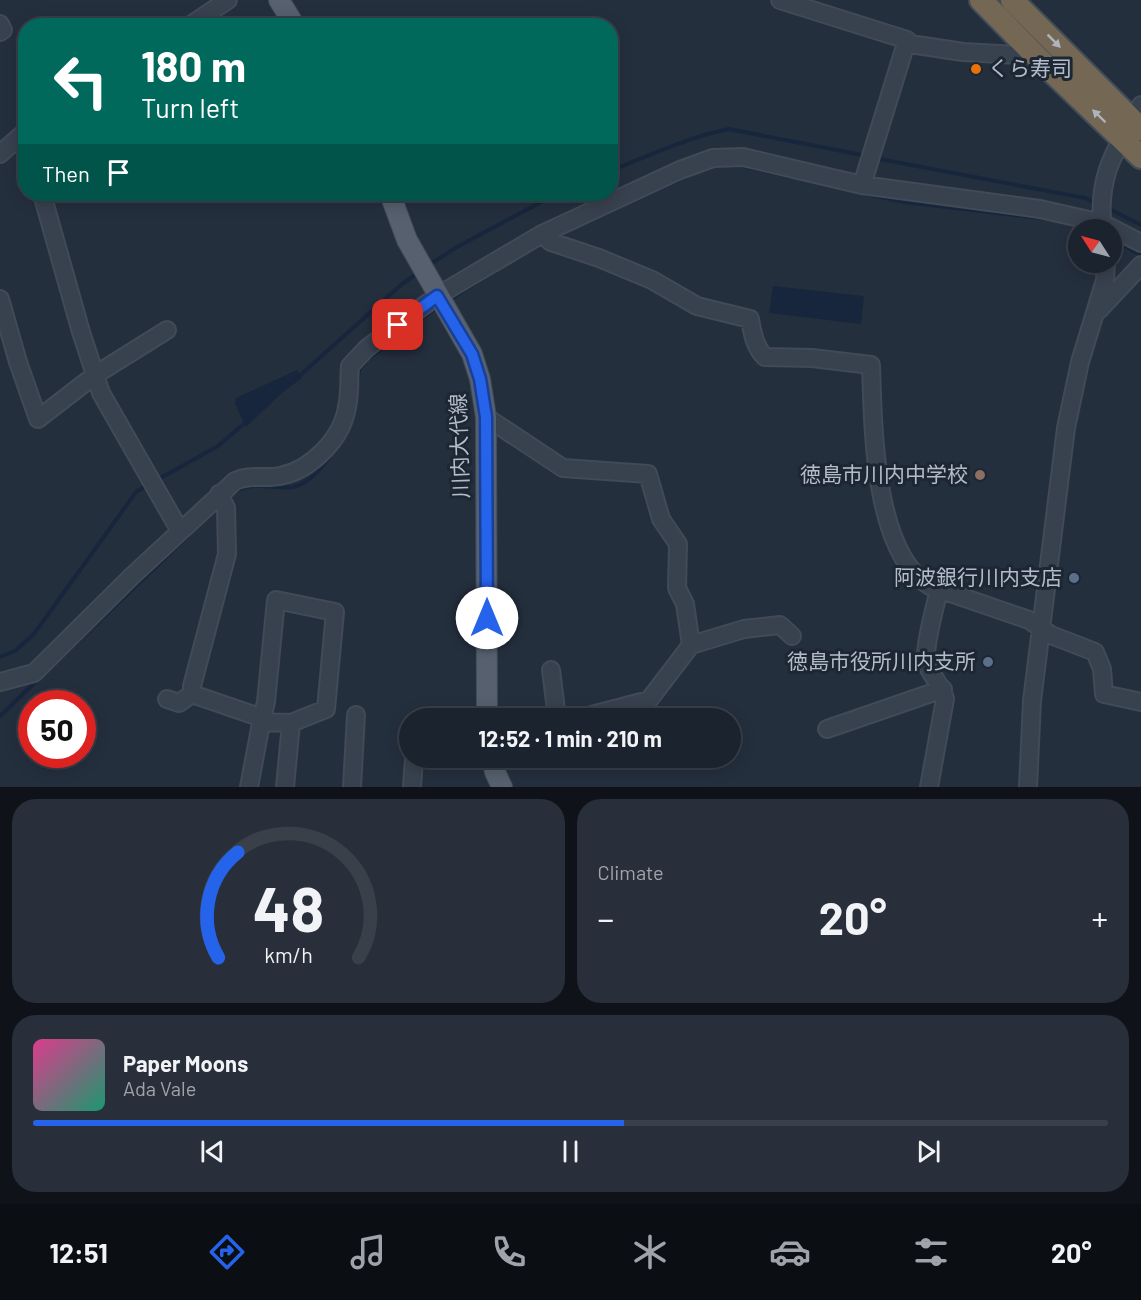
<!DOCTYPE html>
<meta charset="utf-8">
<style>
body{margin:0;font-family:Barlow,"Noto Sans JP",sans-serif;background:#282f3a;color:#f1f3f6;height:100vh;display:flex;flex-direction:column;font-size:22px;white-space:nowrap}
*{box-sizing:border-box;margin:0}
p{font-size:20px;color:#a0a4aa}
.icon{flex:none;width:33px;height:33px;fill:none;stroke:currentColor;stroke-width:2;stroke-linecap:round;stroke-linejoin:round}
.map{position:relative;height:787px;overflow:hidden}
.details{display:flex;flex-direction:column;gap:12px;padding:12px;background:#0f1319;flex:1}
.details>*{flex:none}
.guide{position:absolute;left:18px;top:18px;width:600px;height:183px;border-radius:24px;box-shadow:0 3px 15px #0003,0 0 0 2px #39404a;background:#00695c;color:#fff;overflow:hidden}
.needle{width:39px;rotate:306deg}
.fabs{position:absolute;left:1068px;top:219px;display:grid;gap:12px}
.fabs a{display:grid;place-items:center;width:54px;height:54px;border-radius:50%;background:#1b232e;box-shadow:0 3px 15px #0003,0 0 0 2px #39404a;font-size:30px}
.speed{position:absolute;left:18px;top:690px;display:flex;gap:12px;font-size:30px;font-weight:700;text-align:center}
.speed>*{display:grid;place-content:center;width:78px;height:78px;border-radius:50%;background:#1b232e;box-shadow:0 3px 15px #0003,0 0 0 2px #39404a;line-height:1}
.speed .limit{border:9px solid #d22;background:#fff;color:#111}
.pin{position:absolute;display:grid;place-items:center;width:51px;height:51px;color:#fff;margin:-26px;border-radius:12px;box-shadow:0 3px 9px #0006}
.me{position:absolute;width:66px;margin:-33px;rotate:0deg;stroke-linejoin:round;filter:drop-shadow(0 0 4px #0008)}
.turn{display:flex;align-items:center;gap:21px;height:126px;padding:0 24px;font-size:27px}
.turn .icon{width:78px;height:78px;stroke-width:2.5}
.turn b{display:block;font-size:42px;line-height:51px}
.then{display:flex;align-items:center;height:57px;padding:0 24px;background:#0003;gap:12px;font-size:22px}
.big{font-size:45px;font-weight:700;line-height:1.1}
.details .card{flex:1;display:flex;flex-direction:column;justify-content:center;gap:9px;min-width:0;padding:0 21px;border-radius:24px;background:#282f3a}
.details .dial{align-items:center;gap:0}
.dial svg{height:156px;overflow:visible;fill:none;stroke:#39404a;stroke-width:7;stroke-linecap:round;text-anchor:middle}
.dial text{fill:#f1f3f6;stroke:none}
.song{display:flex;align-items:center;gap:18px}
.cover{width:72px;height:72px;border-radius:9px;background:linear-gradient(135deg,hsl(330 70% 55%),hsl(160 70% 35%))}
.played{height:6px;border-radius:3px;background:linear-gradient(90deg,#2563eb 55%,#39404a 55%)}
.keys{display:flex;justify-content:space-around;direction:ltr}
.heat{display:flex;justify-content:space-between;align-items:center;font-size:33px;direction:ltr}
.details .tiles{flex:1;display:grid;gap:12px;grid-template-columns:1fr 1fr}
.card:last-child{grid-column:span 2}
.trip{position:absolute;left:399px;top:708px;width:342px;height:60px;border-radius:30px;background:#1b232e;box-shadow:0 3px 15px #0003,0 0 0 2px #39404a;font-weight:700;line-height:60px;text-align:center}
.menu{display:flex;height:96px;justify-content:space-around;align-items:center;background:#0b0e12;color:#a0a4aa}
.menu .icon{width:42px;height:42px}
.menu .on{color:#2563eb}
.menu b{font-size:27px;color:#f1f3f6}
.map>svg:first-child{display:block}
.water{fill:#17263c}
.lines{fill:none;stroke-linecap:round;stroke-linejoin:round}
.stream{stroke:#17263c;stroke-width:4}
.minor-casing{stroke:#414a57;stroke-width:20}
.major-casing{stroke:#414a57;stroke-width:22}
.highway-casing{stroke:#434c59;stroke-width:26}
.minor{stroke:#38414e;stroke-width:16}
.major{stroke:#56606e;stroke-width:20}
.highway{stroke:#746855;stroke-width:22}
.oneway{fill:#aeb4bd}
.route-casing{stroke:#184099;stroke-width:15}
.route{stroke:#2563eb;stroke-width:10}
.food-dot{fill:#e8710a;stroke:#1d2633;stroke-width:2}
.education-dot{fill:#8d6e63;stroke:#1d2633;stroke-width:2}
.service-dot{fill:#5c6f8a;stroke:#1d2633;stroke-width:2}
.labels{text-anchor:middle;stroke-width:6;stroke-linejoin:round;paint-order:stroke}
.poi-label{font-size:21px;fill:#b4bcc9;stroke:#1d2633;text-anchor:end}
.street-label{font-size:21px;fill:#b4bcc9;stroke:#1d2633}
</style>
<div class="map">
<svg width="1141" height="787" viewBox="0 0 1141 787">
<rect width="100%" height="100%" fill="#242f3e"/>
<path class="water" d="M 773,286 L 864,296 L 861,324 L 769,313 Z
M 297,370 L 302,378 L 283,392 L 246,427 L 235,404 L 236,398 Z"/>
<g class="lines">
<path class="stream" d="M 874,158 L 1085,198 L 1099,204
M 738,165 L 792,177
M 610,171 C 648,156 688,137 729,129 L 867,156
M 867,194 L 904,202 L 1049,219
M 621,206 L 688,176
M 1105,207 L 1141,225
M 1112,239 L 1141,255
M 429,265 L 457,247 L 556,194
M 447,301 L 495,271
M 297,378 L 402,284 L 418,273
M 357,386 L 359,370 L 367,360 L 439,306
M 157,480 L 218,446 L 246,422
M 233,494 C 250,479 272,490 293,487 C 310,484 327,462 335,449
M 0,657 L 15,651 L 34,634 L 136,492 L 148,485
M 0,716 L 188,536"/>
<g class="minor-casing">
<path id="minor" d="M 780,0 L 907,40 L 910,44 L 963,52 L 1018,55 L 1040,61
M 0,24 L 3,30 L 0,32
M 189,26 L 228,0
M 0,154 L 26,131
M 862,185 L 907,40
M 42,194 L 81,332 L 101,393 L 180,531
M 1103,230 C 1096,175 1116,150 1141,105
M 542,234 L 551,242 L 599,258 L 652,280 L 697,306 L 750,319 C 752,332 755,348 765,357 L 812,358 L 871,365 C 873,424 873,553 930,586 L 1029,620 L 1051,635 L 1095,652 L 1102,669 L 1104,694 L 1141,702
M 0,299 L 18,362 L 38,419 L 95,375 L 167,330
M 1099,310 L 1141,265
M 486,417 L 563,468 L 648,474 L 661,519 L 678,544 L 677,588 L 685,604 L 691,645
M 219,494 L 226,508 L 227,554 L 192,686 L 192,694 L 262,718 L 249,787
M 551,670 L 557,718
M 0,682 L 34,673 L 132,576 L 235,481 C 250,474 264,479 280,476 C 311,470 342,439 347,407 C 350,394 349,379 350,366 L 367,348 L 437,296 L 542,234 L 680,170 L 713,158 L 743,157 L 862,185 L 1040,209 L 1102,223 L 1141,243
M 167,699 L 179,703 L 192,694
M 262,718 L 266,702 L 276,600 L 335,612 L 326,709 L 291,723 L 285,787
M 580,718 L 649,700 L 691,645 L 744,629 L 780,625 L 792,636
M 261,722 L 291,723
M 827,729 L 943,689
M 352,787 L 356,715
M 412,787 L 414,758
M 929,787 L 945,699 C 942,686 933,678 927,665 C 922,652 936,604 939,589
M 1028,787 L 1032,701 L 1066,428 L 1080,362 L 1105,280 L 1106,262"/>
</g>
<g class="major-casing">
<path id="major" d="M 279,0 L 295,26
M 390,194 L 407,240 L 472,354 L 480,379 L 486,417 L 487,718
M 492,758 L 495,772 L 502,787"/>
</g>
<g class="highway-casing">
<path id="highway" d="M 981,0 L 1041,61 L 1141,157
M 1012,0 L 1141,129"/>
</g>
<use href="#minor" class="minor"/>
<use href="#major" class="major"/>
<use href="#highway" class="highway"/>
</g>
<defs><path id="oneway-solid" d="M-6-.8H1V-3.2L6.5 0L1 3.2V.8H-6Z" transform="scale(1.5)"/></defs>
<g class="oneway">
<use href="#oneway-solid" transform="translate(1054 41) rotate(45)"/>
<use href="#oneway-solid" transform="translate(1099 116) rotate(-136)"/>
</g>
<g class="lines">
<g class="route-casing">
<path id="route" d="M 398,325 L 437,296 L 472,354 L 480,379 L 486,417 L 487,618"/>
</g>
<use href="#route" class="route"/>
</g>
<circle class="food-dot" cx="976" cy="69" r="6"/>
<circle class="education-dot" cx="980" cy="475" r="6"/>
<g class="service-dot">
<circle cx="1074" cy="578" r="6"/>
<circle cx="988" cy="662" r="6"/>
</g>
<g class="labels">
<g class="poi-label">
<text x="988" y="76" text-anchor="start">くら寿司</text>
<text x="968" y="482">徳島市川内中学校</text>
<text x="1062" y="585">阿波銀行川内支店</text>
<text x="976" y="669">徳島市役所川内支所</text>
</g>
<g class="street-label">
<text transform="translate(460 446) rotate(-92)" y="7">川内大代線</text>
</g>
</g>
</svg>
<div class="fabs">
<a><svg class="needle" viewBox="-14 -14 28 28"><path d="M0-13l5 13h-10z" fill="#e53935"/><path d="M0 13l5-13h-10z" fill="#a0a4aa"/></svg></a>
</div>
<div class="speed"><div class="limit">50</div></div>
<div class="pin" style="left:398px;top:325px;background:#d93025"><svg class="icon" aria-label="arrive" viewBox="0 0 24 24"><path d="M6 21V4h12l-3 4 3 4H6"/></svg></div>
<svg class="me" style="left:487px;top:618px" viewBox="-20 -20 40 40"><circle r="19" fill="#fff"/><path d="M0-13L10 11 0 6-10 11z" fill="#2563eb"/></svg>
<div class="trip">12:52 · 1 min · 210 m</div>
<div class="guide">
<div class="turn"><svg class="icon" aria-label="left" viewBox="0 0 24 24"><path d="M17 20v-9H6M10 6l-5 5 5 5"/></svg><div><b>180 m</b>Turn left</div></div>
<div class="then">Then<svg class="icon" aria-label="arrive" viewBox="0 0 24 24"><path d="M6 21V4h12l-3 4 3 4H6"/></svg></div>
</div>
</div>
<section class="details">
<div class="tiles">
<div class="card dial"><svg viewBox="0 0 100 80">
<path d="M14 69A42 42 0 1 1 86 69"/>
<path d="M14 69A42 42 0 0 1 24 15" stroke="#2563eb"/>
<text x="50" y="56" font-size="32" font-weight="700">48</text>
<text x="50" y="72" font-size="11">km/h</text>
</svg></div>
<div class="card"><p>Climate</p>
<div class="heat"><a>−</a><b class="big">20°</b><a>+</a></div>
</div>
<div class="card">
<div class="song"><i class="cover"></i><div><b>Paper Moons</b><p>Ada Vale</p></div></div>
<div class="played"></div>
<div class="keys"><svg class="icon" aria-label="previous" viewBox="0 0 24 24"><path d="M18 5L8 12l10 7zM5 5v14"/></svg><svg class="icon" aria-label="pause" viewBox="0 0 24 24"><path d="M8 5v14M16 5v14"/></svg><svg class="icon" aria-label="next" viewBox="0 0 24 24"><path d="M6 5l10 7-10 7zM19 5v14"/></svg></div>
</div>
</div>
</section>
<nav class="menu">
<b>12:51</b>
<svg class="icon on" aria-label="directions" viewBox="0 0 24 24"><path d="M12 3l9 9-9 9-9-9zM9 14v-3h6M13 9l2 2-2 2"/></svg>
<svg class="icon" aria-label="music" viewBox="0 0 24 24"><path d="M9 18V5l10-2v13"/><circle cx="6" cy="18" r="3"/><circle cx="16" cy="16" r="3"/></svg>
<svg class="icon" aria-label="phone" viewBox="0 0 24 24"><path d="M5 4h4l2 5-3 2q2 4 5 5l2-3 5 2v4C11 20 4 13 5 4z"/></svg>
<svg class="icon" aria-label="climate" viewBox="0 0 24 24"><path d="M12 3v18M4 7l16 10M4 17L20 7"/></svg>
<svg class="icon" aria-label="car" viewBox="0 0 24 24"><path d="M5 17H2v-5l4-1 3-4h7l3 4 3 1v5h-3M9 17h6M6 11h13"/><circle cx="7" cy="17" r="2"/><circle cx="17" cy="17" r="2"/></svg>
<svg class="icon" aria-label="filters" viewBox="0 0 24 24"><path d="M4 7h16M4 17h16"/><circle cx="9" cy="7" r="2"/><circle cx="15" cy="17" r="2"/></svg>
<b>20°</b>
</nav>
